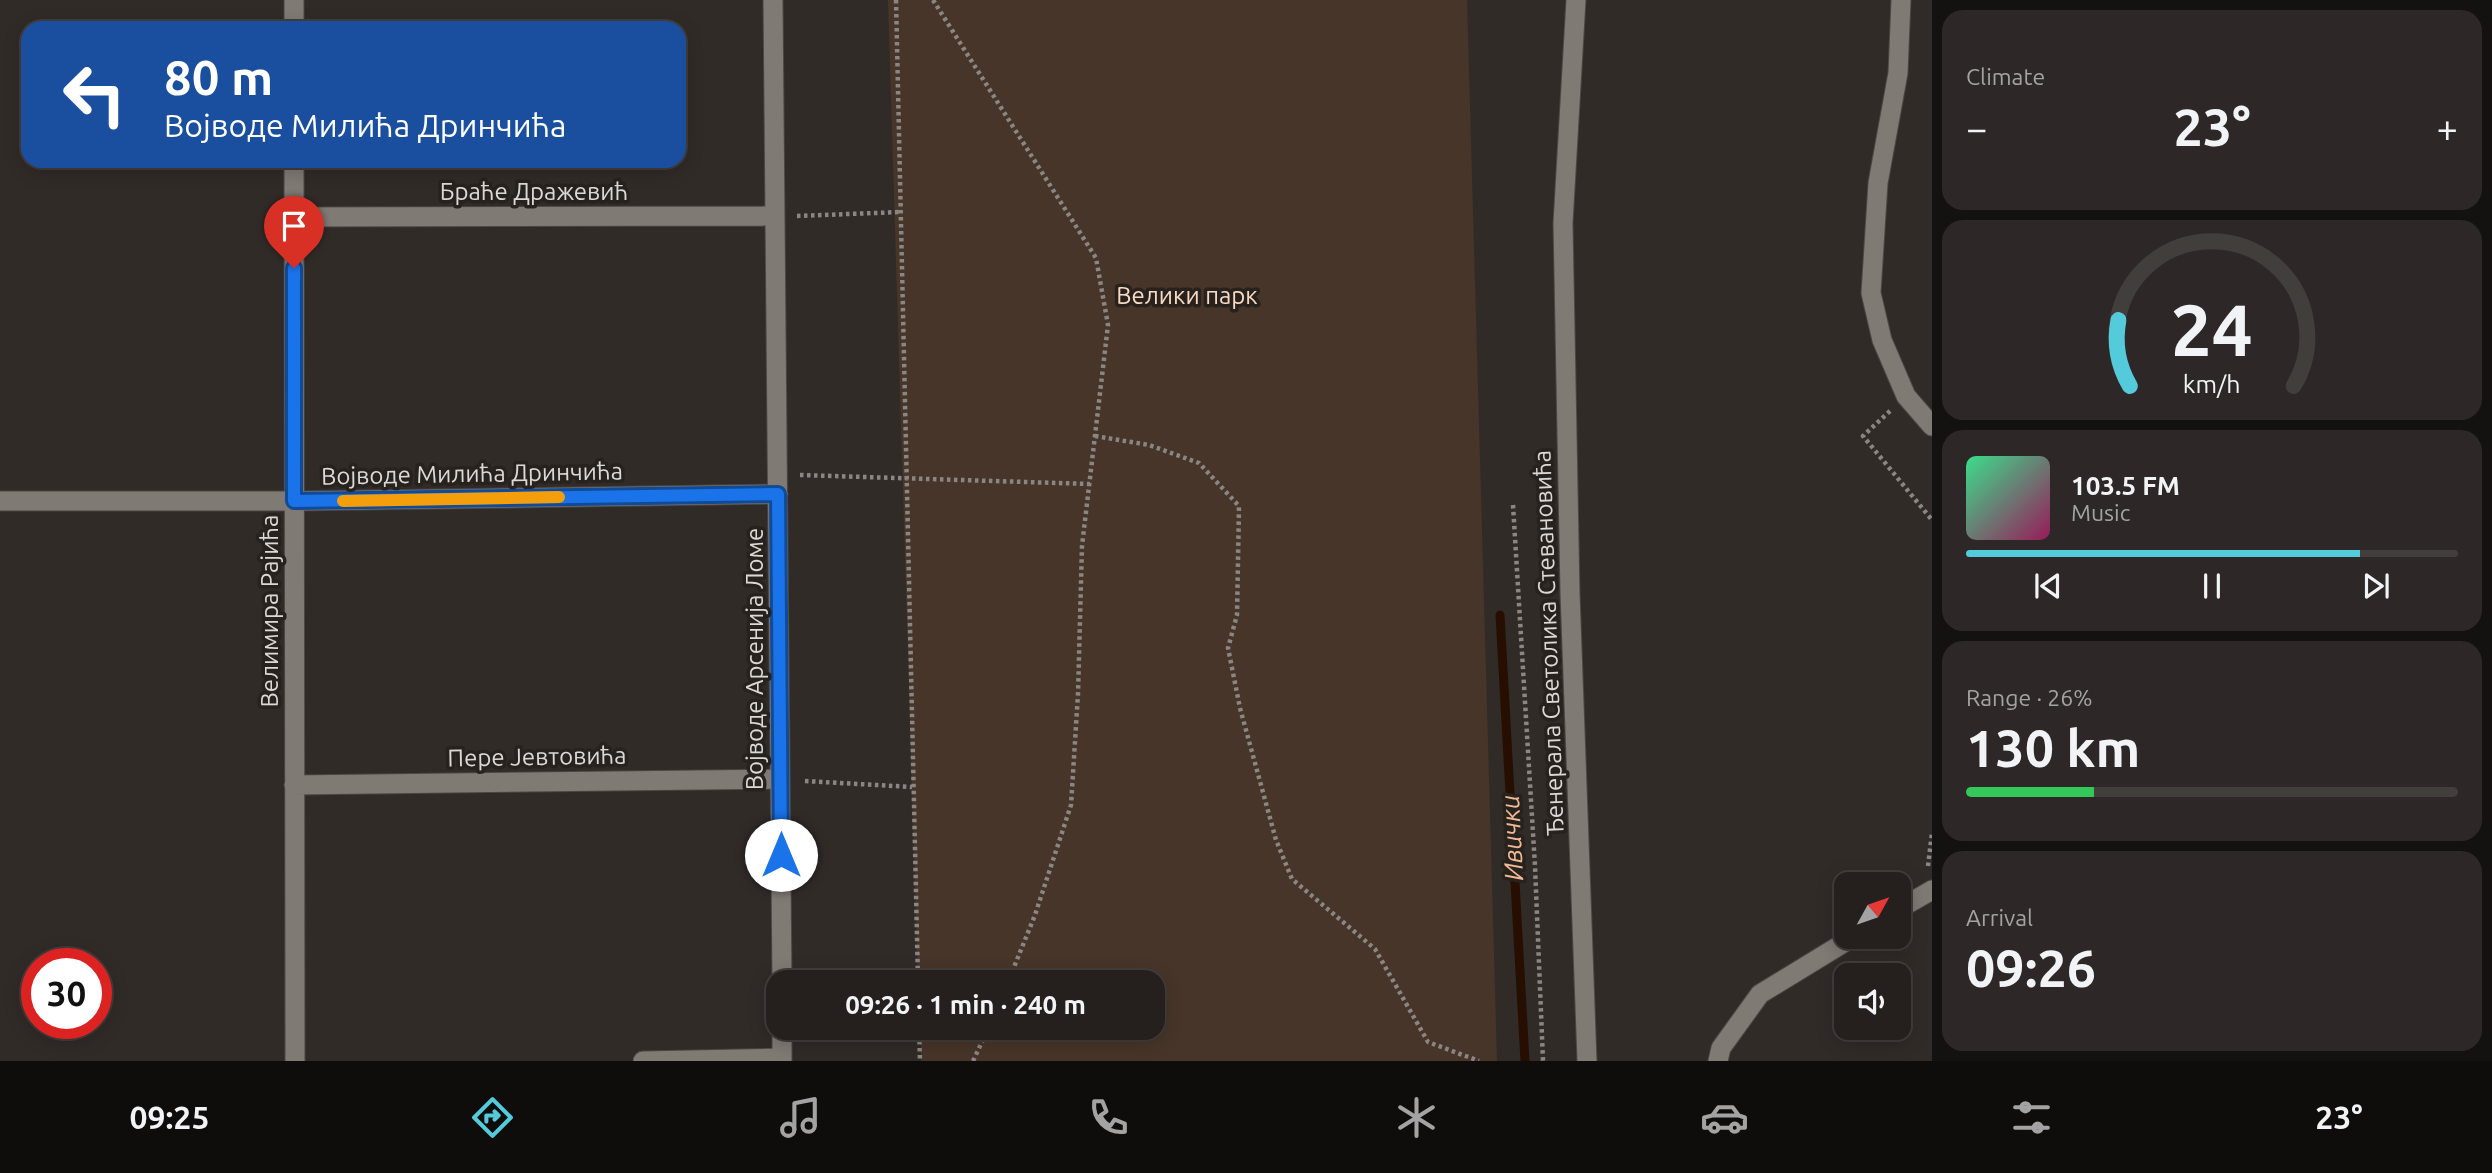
<!DOCTYPE html>
<meta charset="utf-8">
<style>
body{margin:0;font-family:Ubuntu,sans-serif;background:#2d2827;color:#f1f3f6;height:100vh;display:flex;flex-direction:column;font-size:26px;white-space:nowrap}
*{box-sizing:border-box;margin:0}
p{font-size:23px;color:#a3a3a4}
.icon{flex:none;width:38px;height:38px;fill:none;stroke:currentColor;stroke-width:2;stroke-linecap:round;stroke-linejoin:round}
.map{position:relative;flex:1;overflow:hidden}
.panel{display:flex;flex-direction:column;gap:10px;padding:10px;background:#141210;width:560px}
.panel>*{flex:none}
.top-card{position:absolute;left:21px;top:21px;width:665px;height:147px;border-radius:21px;box-shadow:0 4px 18px #0003,0 0 0 2px #423e3c;background:#1a4fa0;color:#fff;overflow:hidden}
.needle{width:46px;rotate:50deg}
.controls{position:absolute;left:1834px;top:872px;display:grid;gap:14px}
.controls a{display:grid;place-items:center;width:77px;height:77px;border-radius:14px;background:#25201e;box-shadow:0 4px 18px #0003,0 0 0 2px #423e3c;font-size:35px}
.speed{position:absolute;left:21px;top:948px;display:flex;gap:14px;font-size:35px;font-weight:700;text-align:center}
.speed>*{display:grid;place-content:center;width:91px;height:91px;border-radius:50%;background:#25201e;box-shadow:0 4px 18px #0003,0 0 0 2px #423e3c;line-height:1}
.speed .limit{border:10px solid #d22;background:#fff;color:#111}
.pin{position:absolute;display:grid;place-items:center;width:60px;height:60px;color:#fff;margin:-72px -30px;border-radius:50% 50% 50% 0;rotate:-45deg;box-shadow:0 0 7px #0007}
.pin .icon{rotate:45deg}
.me{position:absolute;width:77px;margin:-38px;rotate:0deg;stroke-linejoin:round;filter:drop-shadow(0 0 5px #0008)}
.turn{display:flex;align-items:center;gap:24px;height:147px;padding:0 28px;font-size:32px}
.turn .icon{width:91px;height:91px;stroke-width:2.5}
.turn b{display:block;font-size:49px;line-height:60px}
.big{font-size:52px;font-weight:700;line-height:1.1}
.panel .tile{flex:1;display:flex;flex-direction:column;justify-content:center;gap:10px;min-width:0;padding:0 24px;border-radius:21px;background:#2d2827}
.panel .dial{align-items:center;gap:0}
.dial svg{height:182px;overflow:visible;fill:none;stroke:#423e3c;stroke-width:7;stroke-linecap:round;text-anchor:middle}
.dial text{fill:#f1f3f6;stroke:none}
.song{display:flex;align-items:center;gap:21px}
.cover{width:84px;height:84px;border-radius:10px;background:linear-gradient(135deg,hsl(150 70% 55%),hsl(330 70% 35%))}
.played{height:7px;border-radius:4px;background:linear-gradient(90deg,#53cbda 80%,#423e3c 80%)}
.keys{display:flex;justify-content:space-around;direction:ltr}
.heat{display:flex;justify-content:space-between;align-items:center;font-size:38px;direction:ltr}
.charge{height:10px;border-radius:5px;background:linear-gradient(90deg,#34c759 26%,#423e3c 0)}
.trip{position:absolute;left:766px;top:970px;width:399px;height:70px;border-radius:21px;background:#25201e;box-shadow:0 4px 18px #0003,0 0 0 2px #423e3c;font-weight:700;line-height:70px;text-align:center}
.tab-bar{display:flex;height:112px;justify-content:space-around;align-items:center;background:#0f0d0c;color:#a3a3a4}
.tab-bar .icon{width:49px;height:49px}
.tab-bar .on{color:#53cbda}
.tab-bar b{font-size:32px;color:#f1f3f6}
main{display:flex;flex:1;min-height:0}
.map>svg:first-child{display:block}
.green{fill:#473529}
.lines{fill:none;stroke-linecap:round;stroke-linejoin:round}
.stream{stroke:#270f00;stroke-width:9}
.minor-casing{stroke:#4b4744;stroke-width:21}
.path{stroke:#8a8683;stroke-width:4.5;stroke-dasharray:3.5 3.5;stroke-linecap:butt}
.minor{stroke:#807a75;stroke-width:19}
.route-casing{stroke:#114b97;stroke-width:18}
.route{stroke:#1a73e8;stroke-width:12}
.slow{stroke:#f59e0b;stroke-width:12}
.labels{text-anchor:middle;stroke-width:7;stroke-linejoin:round;paint-order:stroke}
.street-label{font-size:24px;fill:#dbd8d6;stroke:#27221e}
.park-label{font-size:24px;fill:#fad9c2;stroke:#27221e}
.water-label{font-size:26px;font-style:italic;fill:#efba94;stroke:#27221e}
</style>
<main>
<div class="map">
<svg width="1932" height="1061" viewBox="0 0 1932 1061">
<rect width="100%" height="100%" fill="#312b28"/>
<path class="green" d="M 888,0 L 1467,0 L 1497,1061 L 921,1061 L 920,1027 L 1153,1027 L 1153,982 L 918,982 Z"/>
<g class="lines">
<path class="stream" d="M 1500,615 L 1525,1061"/>
<g class="minor-casing">
<path id="minor" d="M 294,0 L 294,28
M 773,0 L 782,982
M 1576,0 L 1563,223 L 1570,593 L 1587,1061
M 1901,0 L 1898,73 L 1878,183 L 1871,293 L 1882,340 L 1906,396 L 1932,426
M 294,161 L 295,1061
M 294,217 L 775,216
M 0,501 L 294,501 L 778,494
M 294,785 L 780,779
M 1899,909 L 1932,890
M 782,1027 L 782,1061
M 643,1061 L 782,1058
M 1718,1061 L 1721,1048 L 1760,994 L 1855,936"/>
</g>
<path class="path" d="M 896,0 L 918,982
M 933,0 L 1096,258 L 1108,325 L 1082,546 L 1078,694 L 1071,805 L 1035,915 L 1008,982
M 797,216 L 901,212
M 1890,411 L 1863,436 L 1932,520
M 1095,436 L 1149,445 L 1199,463 L 1239,506 L 1237,615 L 1228,648 L 1240,708 L 1276,840 L 1292,879 L 1375,949 L 1428,1042 L 1479,1061
M 800,475 L 1090,484
M 1513,505 L 1535,866 L 1543,1061
M 805,781 L 912,787
M 1928,866 L 1932,833
M 919,1027 L 920,1061
M 973,1061 L 989,1027"/>
<use href="#minor" class="minor"/>
</g>
<g class="lines">
<g class="route-casing">
<path id="route" d="M 294,268 L 294,501 L 778,494 L 781,855"/>
</g>
<use href="#route" class="route"/>
<path class="slow" d="M 343,501 L 559,497"/>
</g>
<g class="labels">
<g class="street-label">
<text x="534" y="200">Браће Дражевић</text>
<text transform="translate(472 474) rotate(-1)" y="8">Војводе Милића Дринчића</text>
<text transform="translate(270 611) rotate(-90)" y="8">Велимира Рајића</text>
<text transform="translate(1549 643) rotate(-92)" y="8">Ђенерала Светолика Стевановића</text>
<text transform="translate(755 659) rotate(-90)" y="8">Војводе Арсенија Ломе</text>
<text transform="translate(537 757) rotate(-1)" y="8">Пере Јевтовића</text>
</g>
<g class="park-label">
<text x="1187" y="304">Велики парк</text>
</g>
<g class="water-label">
<text transform="translate(1512 838) rotate(-93)" y="9">Ивички</text>
</g>
</g>
</svg>
<div class="controls">
<a><svg class="needle" viewBox="-14 -14 28 28"><path d="M0-13l5 13h-10z" fill="#e53935"/><path d="M0 13l5-13h-10z" fill="#a3a3a4"/></svg></a>
<a><svg class="icon" aria-label="sound" viewBox="0 0 24 24"><path d="M4 9h4l5-4v14l-5-4H4zM17 9q2 3 0 6"/></svg></a>
</div>
<div class="speed"><div class="limit">30</div></div>
<div class="pin" style="left:294px;top:268px;background:#d93025"><svg class="icon" aria-label="arrive" viewBox="0 0 24 24"><path d="M6 21V4h12l-3 4 3 4H6"/></svg></div>
<svg class="me" style="left:781px;top:855px" viewBox="-20 -20 40 40"><circle r="19" fill="#fff"/><path d="M0-13L10 11 0 6-10 11z" fill="#1a73e8"/></svg>
<div class="trip">09:26 · 1 min · 240 m</div>
<div class="top-card">
<div class="turn"><svg class="icon" aria-label="left" viewBox="0 0 24 24"><path d="M17 20v-9H6M10 6l-5 5 5 5"/></svg><div><b>80 m</b>Војводе Милића Дринчића</div></div>
</div>
</div>
<section class="panel">
<div class="tile"><p>Climate</p>
<div class="heat"><a>−</a><b class="big">23°</b><a>+</a></div>
</div>
<div class="tile dial"><svg viewBox="0 0 100 80">
<path d="M14 69A42 42 0 1 1 86 69"/>
<path d="M14 69A42 42 0 0 1 9 40" stroke="#53cbda"/>
<text x="50" y="56" font-size="32" font-weight="700">24</text>
<text x="50" y="72" font-size="11">km/h</text>
</svg></div>
<div class="tile">
<div class="song"><i class="cover"></i><div><b>103.5 FM</b><p>Music</p></div></div>
<div class="played"></div>
<div class="keys"><svg class="icon" aria-label="previous" viewBox="0 0 24 24"><path d="M18 5L8 12l10 7zM5 5v14"/></svg><svg class="icon" aria-label="pause" viewBox="0 0 24 24"><path d="M8 5v14M16 5v14"/></svg><svg class="icon" aria-label="next" viewBox="0 0 24 24"><path d="M6 5l10 7-10 7zM19 5v14"/></svg></div>
</div>
<div class="tile"><p>Range · 26%</p><b class="big">130 km</b><div class="charge"></div></div>
<div class="tile"><p>Arrival</p><b class="big">09:26</b></div>
</section>
</main>
<nav class="tab-bar">
<b>09:25</b>
<svg class="icon on" aria-label="directions" viewBox="0 0 24 24"><path d="M12 3l9 9-9 9-9-9zM9 14v-3h6M13 9l2 2-2 2"/></svg>
<svg class="icon" aria-label="music" viewBox="0 0 24 24"><path d="M9 18V5l10-2v13"/><circle cx="6" cy="18" r="3"/><circle cx="16" cy="16" r="3"/></svg>
<svg class="icon" aria-label="phone" viewBox="0 0 24 24"><path d="M5 4h4l2 5-3 2q2 4 5 5l2-3 5 2v4C11 20 4 13 5 4z"/></svg>
<svg class="icon" aria-label="climate" viewBox="0 0 24 24"><path d="M12 3v18M4 7l16 10M4 17L20 7"/></svg>
<svg class="icon" aria-label="car" viewBox="0 0 24 24"><path d="M5 17H2v-5l4-1 3-4h7l3 4 3 1v5h-3M9 17h6M6 11h13"/><circle cx="7" cy="17" r="2"/><circle cx="17" cy="17" r="2"/></svg>
<svg class="icon" aria-label="filters" viewBox="0 0 24 24"><path d="M4 7h16M4 17h16"/><circle cx="9" cy="7" r="2"/><circle cx="15" cy="17" r="2"/></svg>
<b>23°</b>
</nav>
